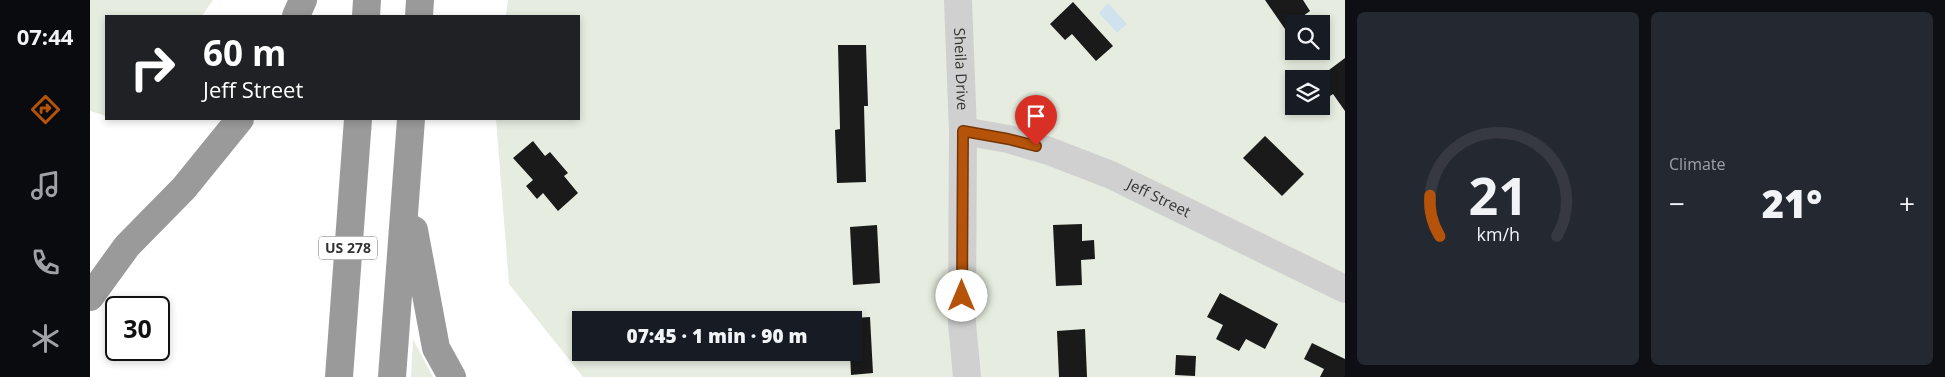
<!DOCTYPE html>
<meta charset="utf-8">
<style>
body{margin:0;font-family:"Open Sans",sans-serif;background:#242831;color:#f1f3f6;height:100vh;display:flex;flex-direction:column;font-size:19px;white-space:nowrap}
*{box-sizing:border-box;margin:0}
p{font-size:16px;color:#9ea1a6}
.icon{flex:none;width:28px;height:28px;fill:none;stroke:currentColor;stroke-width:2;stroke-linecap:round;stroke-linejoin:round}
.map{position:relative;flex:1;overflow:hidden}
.details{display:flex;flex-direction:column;gap:12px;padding:12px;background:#0d0f14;width:600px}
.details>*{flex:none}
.hud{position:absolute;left:15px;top:15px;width:475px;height:105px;border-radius:0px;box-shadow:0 2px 8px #0003;background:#202124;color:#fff;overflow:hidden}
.buttons{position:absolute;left:1195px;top:15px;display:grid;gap:10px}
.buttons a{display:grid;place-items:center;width:45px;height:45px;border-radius:0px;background:#171b24;box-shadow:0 2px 8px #0003;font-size:25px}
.speed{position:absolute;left:15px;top:296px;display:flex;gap:10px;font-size:25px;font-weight:700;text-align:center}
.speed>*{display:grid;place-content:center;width:65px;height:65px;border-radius:50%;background:#171b24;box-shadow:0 2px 8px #0003;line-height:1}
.speed .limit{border:2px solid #111;border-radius:8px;background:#fff;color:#111}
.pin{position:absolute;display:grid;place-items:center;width:42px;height:42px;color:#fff;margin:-51px -21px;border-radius:50% 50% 50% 0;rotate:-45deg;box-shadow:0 0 5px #0007}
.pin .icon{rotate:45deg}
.me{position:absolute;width:55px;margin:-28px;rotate:0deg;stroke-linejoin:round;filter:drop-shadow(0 0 4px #0008)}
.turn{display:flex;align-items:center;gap:18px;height:105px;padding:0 15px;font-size:22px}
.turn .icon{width:65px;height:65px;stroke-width:2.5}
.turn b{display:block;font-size:35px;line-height:42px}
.big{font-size:38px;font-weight:800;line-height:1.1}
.details .tile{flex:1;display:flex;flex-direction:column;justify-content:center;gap:8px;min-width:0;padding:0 18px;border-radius:8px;background:#242831}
.details .dial{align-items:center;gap:0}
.dial svg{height:130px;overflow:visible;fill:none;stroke:#363941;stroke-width:7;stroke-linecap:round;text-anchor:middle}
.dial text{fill:#f1f3f6;stroke:none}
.heat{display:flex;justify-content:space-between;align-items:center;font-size:28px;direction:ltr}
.details .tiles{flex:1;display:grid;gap:12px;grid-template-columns:repeat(2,1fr)}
.trip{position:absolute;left:482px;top:311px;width:290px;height:50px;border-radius:0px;background:#171b24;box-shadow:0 2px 8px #0003;font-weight:800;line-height:50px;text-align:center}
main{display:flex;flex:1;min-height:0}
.tabs{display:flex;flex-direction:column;width:90px;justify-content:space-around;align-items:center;background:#090b0e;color:#9ea1a6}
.tabs .icon{width:35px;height:35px}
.tabs .on{color:#b45309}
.tabs b{font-size:22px;color:#f1f3f6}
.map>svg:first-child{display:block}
.green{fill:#e6ecdf;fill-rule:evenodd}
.water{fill:#cfe2ee}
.building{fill:#1a1a1a}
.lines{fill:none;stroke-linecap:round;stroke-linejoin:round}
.minor{stroke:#d0d0d0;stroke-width:28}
.highway{stroke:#9a9a9a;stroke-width:28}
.route-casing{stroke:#753606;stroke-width:12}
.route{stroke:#b45309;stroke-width:9}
.labels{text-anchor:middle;stroke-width:5;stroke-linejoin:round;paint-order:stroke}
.shield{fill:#fff;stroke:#707070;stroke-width:1}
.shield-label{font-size:14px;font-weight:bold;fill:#333}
.street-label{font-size:15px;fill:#333;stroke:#fff}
</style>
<main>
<nav class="tabs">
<b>07:44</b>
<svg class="icon on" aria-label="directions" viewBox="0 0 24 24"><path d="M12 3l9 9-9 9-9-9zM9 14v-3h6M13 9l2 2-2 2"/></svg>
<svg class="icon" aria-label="music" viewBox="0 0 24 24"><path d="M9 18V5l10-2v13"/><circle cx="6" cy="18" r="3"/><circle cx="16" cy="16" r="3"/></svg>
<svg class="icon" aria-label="phone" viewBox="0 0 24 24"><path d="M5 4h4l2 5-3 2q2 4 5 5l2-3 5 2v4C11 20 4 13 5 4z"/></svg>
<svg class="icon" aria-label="climate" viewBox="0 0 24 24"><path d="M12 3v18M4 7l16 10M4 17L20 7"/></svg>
</nav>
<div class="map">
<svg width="1255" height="377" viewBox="0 0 1255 377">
<rect width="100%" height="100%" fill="#fff"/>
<path class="green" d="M 0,0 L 123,0 L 112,16 L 16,16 L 16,116 L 0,111 Z
M 418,0 L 1255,0 L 1255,377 L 493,377 L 419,284 L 406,119 L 489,119 L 489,16 L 416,16 ZM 1204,24 L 1231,24 L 1231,51 L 1204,51 ZM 1204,79 L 1231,79 L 1231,106 L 1204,106 ZM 491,320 L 764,320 L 764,352 L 491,352 Z
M 323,339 L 343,377 L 321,377 Z"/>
<path class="water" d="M 1018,3 L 1037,24 L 1027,33 L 1009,13 Z"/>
<path class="building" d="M 1175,0 L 1213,0 L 1220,11 L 1195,29 Z
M 983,2 L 1023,46 L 1006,61 L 982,34 L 975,40 L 960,24 Z
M 748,45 L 776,45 L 778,106 L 774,106 L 776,182 L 747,183 L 745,130 L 750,129 Z
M 1255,58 L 1255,111 L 1243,94 L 1231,102 L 1231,76 Z
M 1175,136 L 1214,174 L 1192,196 L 1153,158 Z
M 443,141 L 455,156 L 460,152 L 478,173 L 474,176 L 488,193 L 468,211 L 453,193 L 447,199 L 436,186 L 443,180 L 423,158 Z
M 992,224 L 992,241 L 1004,240 L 1005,259 L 991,260 L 992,285 L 966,286 L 963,225 Z
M 787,225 L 790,283 L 763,285 L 760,227 Z
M 1130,293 L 1188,324 L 1175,349 L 1156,339 L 1149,351 L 1126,339 L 1133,325 L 1117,317 Z
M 780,317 L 783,373 L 761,375 L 760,352 L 764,352 L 764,318 Z
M 995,329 L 997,377 L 969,377 L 967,331 Z
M 1222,343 L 1255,359 L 1255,377 L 1230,377 L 1234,369 L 1214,359 Z
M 1086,355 L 1106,356 L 1105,376 L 1085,375 Z"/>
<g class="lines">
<g class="minor">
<path id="s1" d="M 868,0 L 873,131 L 872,323 L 877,377"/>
<path id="s2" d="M 873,131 L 918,139 L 959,151 L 1021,175 L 1255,289"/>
</g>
<path class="highway" d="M 206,16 L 213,0
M 276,16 L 277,0
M 329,16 L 330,0
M 324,230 L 346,348 L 362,377
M 0,297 L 37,246 L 94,188 L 150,119
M 249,377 L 268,119
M 302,377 L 321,119"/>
</g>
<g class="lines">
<g class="route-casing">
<path id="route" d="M 872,296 L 873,131 L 918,139 L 946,146"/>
</g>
<use href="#route" class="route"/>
</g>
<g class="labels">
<rect class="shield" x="229" y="236.5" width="58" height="23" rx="4"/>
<g class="shield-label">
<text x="258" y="253">US 278</text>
</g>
<g class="street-label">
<text dy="5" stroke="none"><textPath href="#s1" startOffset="69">Sheila Drive</textPath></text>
<text dy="5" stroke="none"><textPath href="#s2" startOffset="208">Jeff Street</textPath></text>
</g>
</g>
</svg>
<div class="buttons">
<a><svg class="icon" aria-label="search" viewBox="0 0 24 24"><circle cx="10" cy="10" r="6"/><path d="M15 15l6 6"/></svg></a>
<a><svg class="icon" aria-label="layers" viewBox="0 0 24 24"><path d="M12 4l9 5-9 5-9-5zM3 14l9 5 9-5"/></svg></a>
</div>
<div class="speed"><div class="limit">30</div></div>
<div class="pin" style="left:946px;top:146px;background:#d93025"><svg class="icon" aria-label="arrive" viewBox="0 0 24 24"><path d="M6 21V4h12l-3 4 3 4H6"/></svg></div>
<svg class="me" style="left:872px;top:296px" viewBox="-20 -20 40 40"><circle r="19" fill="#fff"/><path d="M0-13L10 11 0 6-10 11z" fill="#b45309"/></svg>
<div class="trip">07:45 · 1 min · 90 m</div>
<div class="hud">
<div class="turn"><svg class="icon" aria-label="right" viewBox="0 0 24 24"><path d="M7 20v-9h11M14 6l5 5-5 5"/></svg><div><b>60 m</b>Jeff Street</div></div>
</div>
</div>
<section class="details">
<div class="tiles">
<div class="tile dial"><svg viewBox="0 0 100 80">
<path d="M14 69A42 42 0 1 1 86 69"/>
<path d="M14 69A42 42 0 0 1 8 44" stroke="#b45309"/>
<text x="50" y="56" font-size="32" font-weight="700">21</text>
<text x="50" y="72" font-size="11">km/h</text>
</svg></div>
<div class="tile"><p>Climate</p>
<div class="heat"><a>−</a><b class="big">21°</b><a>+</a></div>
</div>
</div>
</section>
</main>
